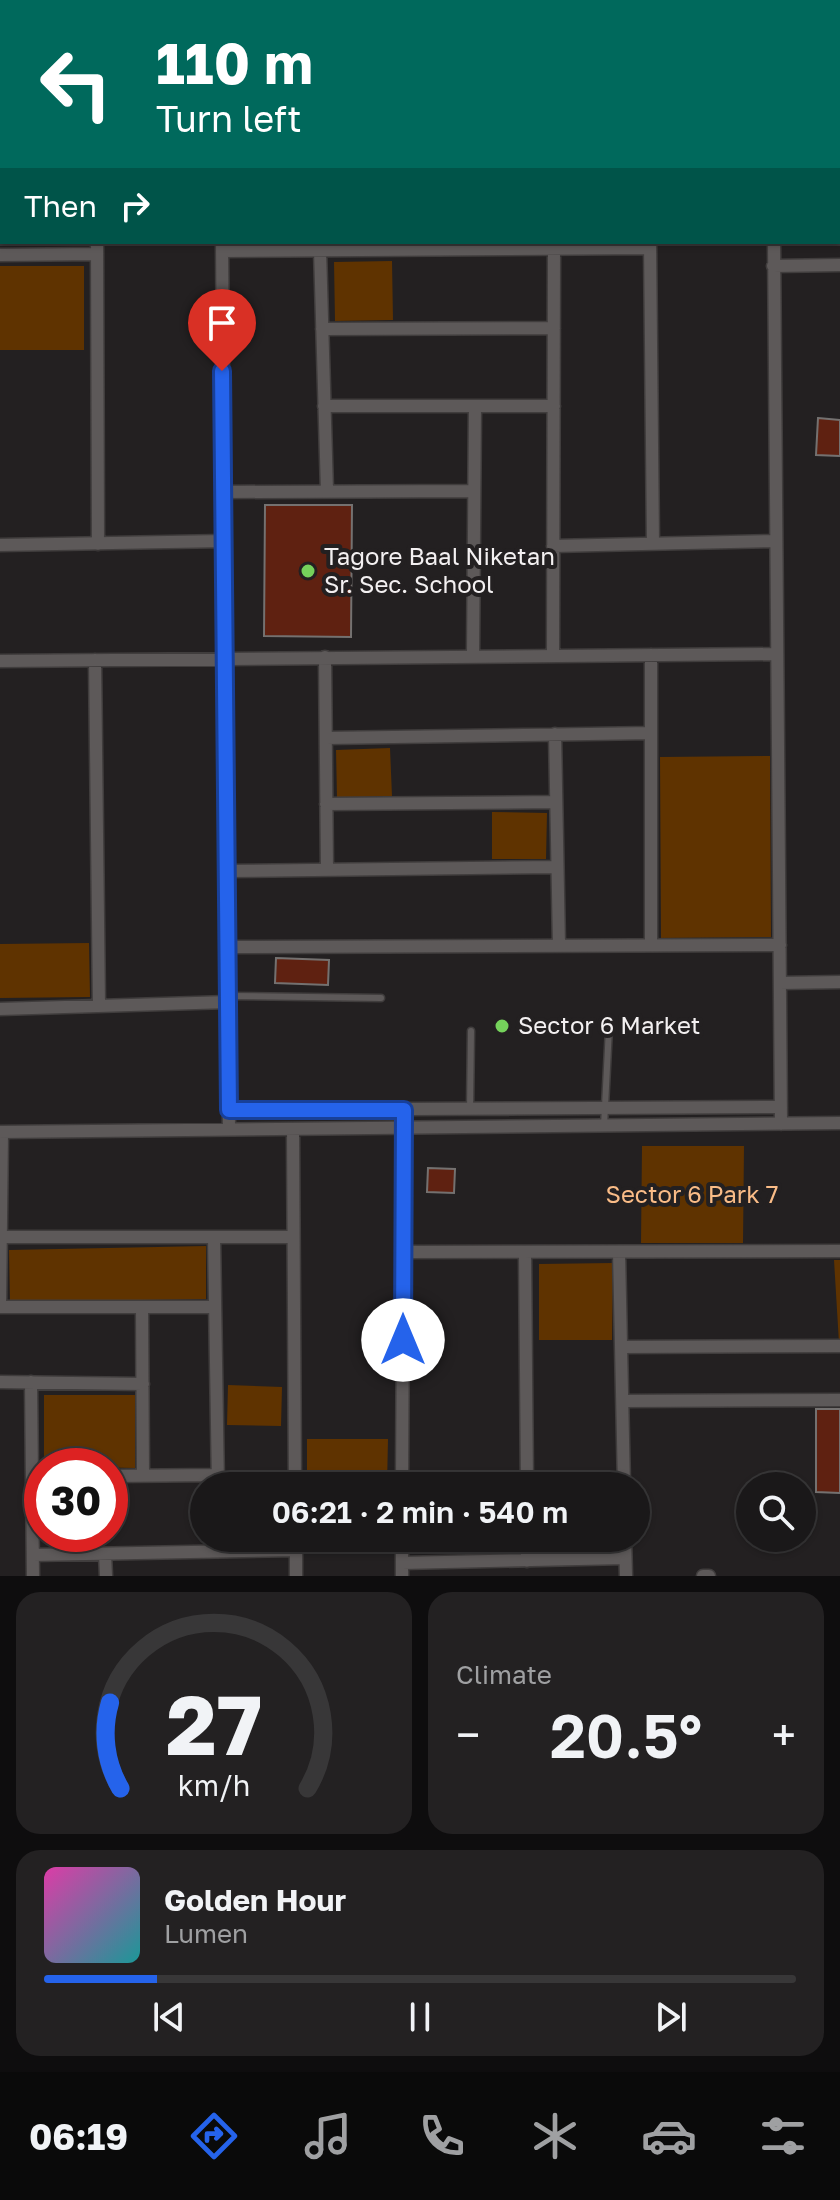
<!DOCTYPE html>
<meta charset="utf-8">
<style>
body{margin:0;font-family:"Golos Text",sans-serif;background:#232122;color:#f1f3f6;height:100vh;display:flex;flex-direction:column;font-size:30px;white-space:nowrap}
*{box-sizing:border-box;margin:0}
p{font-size:26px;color:#9fa0a2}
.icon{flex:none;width:44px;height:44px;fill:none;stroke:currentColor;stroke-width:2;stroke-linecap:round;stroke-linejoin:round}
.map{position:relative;height:1576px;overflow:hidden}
.drawer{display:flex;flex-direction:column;gap:16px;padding:16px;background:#0e0d0e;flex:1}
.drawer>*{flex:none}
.top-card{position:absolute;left:0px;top:0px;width:840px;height:244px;box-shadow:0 2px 6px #0004,0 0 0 2px #383738;background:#00695c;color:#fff;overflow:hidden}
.fabs{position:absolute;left:736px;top:1472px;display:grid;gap:16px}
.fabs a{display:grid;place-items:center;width:80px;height:80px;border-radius:50%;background:#1a1819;box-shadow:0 2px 6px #0004,0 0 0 2px #383738;font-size:40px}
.speed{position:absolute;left:24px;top:1448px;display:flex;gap:16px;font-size:40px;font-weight:700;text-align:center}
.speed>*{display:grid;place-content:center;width:104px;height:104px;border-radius:50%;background:#1a1819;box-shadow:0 2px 6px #0004,0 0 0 2px #383738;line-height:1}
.speed .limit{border:12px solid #d22;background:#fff;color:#111}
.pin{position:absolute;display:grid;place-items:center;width:68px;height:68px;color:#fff;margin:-82px -34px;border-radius:50% 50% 50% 0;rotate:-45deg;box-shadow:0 0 8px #0007}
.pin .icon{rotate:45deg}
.me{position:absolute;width:88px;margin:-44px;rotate:0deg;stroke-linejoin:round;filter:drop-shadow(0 0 6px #0008)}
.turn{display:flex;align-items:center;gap:28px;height:168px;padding:0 24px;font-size:36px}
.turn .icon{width:104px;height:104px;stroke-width:2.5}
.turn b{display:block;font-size:56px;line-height:68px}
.then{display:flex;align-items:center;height:76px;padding:0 24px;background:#0003;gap:16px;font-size:30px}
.big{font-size:60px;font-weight:600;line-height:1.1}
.drawer .tile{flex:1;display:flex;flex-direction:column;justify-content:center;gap:12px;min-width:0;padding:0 28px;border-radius:24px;background:#232122}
.drawer .dial{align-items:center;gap:0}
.dial svg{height:208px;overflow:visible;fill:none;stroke:#383738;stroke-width:7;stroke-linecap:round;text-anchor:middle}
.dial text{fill:#f1f3f6;stroke:none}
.song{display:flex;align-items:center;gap:24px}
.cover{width:96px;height:96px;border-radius:12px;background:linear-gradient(135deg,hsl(320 70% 55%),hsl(180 70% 35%))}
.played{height:8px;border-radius:4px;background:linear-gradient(90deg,#2563eb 15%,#383738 15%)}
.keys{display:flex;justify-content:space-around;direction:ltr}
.heat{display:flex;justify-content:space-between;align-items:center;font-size:44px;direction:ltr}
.drawer .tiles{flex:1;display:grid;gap:16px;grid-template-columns:1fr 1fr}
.tile:last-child{grid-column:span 2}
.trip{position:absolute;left:190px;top:1472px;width:460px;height:80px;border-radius:40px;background:#1a1819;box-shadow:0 2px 6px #0004,0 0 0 2px #383738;font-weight:600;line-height:80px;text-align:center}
.tabs{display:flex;height:128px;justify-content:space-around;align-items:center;background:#0a0a0a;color:#9fa0a2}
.tabs .icon{width:56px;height:56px}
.tabs .current{color:#2563eb}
.tabs b{font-size:36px;color:#f1f3f6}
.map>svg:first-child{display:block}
.green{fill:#5f3300}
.building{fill:#5f2111;stroke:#747170;stroke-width:2}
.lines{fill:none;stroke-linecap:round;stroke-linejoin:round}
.lane-casing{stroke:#403d3d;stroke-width:9}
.street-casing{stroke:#403d3d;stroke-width:15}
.lane{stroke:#5d5959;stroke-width:6}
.street{stroke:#5d5959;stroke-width:12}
.route-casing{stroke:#184099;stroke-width:20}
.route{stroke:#2563eb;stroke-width:14}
.poi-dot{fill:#75d25b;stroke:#232021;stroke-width:3}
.labels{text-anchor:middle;stroke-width:8;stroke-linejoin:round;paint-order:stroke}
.poi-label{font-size:24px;fill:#f3f0f1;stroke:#232021;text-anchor:start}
.park-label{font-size:24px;fill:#fabc87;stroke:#232021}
</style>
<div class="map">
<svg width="840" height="1576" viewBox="0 0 840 1576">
<rect width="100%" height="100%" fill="#232021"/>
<path class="green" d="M 392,261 L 393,320 L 335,321 L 334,262 Z
M 0,266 L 84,266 L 84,350 L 0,350 Z
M 390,748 L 392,796 L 337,798 L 336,750 Z
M 770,756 L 771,937 L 661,938 L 660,757 Z
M 492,812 L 547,813 L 546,859 L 492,859 Z
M 89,943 L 90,997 L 0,998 L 0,944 Z
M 642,1146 L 744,1146 L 743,1243 L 641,1243 Z
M 206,1246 L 206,1299 L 10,1302 L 9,1250 Z
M 834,1260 L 840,1260 L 840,1343 L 839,1343 Z
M 613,1263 L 612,1340 L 539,1340 L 539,1264 Z
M 228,1385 L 282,1387 L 281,1426 L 227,1425 Z
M 44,1395 L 135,1395 L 135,1468 L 44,1466 Z
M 307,1439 L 388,1439 L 387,1486 L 307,1486 Z"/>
<path class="building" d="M 818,418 L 840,420 L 840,456 L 816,455 Z
M 265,505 L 352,505 L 351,637 L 264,636 Z
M 276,958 L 329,960 L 328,985 L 275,983 Z
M 428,1168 L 455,1169 L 454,1193 L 427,1192 Z
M 816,1409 L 840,1409 L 840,1493 L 816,1492 Z"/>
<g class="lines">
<g class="lane-casing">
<path id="lane" d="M 229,996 L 381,998
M 470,1110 L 471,1031
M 604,1126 L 609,1028"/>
</g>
<g class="street-casing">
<path id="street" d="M 213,0 L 213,2
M 325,0 L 325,2
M 450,0 L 450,2
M 95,2 L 95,0
M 594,2 L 594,0
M 726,2 L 726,0
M 838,4 L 840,4
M 0,26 L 2,26
M 838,137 L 840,137
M 0,139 L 2,139
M 97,242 L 98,544
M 222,242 L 229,1130
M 774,242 L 781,1124
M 650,243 L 653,544
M 320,250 L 327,491
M 222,251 L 650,248
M 0,255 L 97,254
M 773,266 L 840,265
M 322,329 L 554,328
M 324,406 L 554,406
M 223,492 L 474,491
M 0,545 L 224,541
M 553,546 L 776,541
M 553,655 L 554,249
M 473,656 L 475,406
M 325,657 L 327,870
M 95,660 L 99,1006
M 0,661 L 777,654
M 555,734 L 559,946
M 326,738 L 651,733
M 326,804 L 556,802
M 227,871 L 557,867
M 651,945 L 651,655
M 227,947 L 780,945
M 780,983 L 840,982
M 0,1009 L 228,1002
M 229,1110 L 781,1107
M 293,1130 L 295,1486
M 0,1132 L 840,1123
M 2,1132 L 0,1307 L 215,1307
M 1,1237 L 293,1237
M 214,1238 L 218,1486
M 403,1252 L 840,1251
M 619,1252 L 624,1486
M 525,1253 L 527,1486
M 142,1308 L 143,1476
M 621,1347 L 840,1346
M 0,1382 L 143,1384
M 31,1382 L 33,1576
M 623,1401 L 840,1400
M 110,1476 L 217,1475
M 402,1486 L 404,1125
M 296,1538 L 296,1576
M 402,1538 L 402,1576
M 527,1538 L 527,1561
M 625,1538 L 626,1576
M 105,1554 L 106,1576
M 33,1555 L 296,1550
M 402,1563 L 625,1558
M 703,1576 L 709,1576"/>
</g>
<use href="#lane" class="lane"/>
<use href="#street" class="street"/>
</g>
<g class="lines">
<g class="route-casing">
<path id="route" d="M 222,371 L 229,1110 L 404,1110 L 403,1340"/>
</g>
<use href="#route" class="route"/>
</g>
<g class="poi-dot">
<circle cx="308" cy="571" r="8"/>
<circle cx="502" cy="1026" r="8"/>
</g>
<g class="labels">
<g class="poi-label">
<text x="324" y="565">Tagore Baal Niketan<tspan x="324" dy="28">Sr. Sec. School</tspan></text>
<text x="518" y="1034">Sector 6 Market</text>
</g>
<g class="park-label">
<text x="692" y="1203">Sector 6 Park 7</text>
</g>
</g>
</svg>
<div class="fabs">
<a><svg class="icon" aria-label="search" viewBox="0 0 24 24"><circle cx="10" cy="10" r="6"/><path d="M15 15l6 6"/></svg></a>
</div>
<div class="speed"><div class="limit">30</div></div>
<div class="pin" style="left:222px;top:371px;background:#d93025"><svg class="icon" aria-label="arrive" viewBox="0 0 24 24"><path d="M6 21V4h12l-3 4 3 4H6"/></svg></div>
<svg class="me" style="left:403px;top:1340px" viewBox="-20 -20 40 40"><circle r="19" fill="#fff"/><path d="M0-13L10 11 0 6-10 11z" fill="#2563eb"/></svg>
<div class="trip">06:21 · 2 min · 540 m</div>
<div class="top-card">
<div class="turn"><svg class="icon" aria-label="left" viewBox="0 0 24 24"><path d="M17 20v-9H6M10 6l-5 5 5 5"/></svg><div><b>110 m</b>Turn left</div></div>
<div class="then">Then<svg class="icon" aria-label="right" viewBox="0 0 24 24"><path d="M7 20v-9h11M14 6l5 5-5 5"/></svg></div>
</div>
</div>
<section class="drawer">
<div class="tiles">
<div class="tile dial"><svg viewBox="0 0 100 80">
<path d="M14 69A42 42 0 1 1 86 69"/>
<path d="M14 69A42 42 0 0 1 10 36" stroke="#2563eb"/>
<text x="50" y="56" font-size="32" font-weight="700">27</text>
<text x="50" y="72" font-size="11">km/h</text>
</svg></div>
<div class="tile"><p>Climate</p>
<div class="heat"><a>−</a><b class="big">20.5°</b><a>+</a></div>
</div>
<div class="tile">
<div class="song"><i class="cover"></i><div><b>Golden Hour</b><p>Lumen</p></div></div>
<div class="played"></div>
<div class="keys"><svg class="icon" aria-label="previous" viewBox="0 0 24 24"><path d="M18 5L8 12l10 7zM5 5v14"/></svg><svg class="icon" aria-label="pause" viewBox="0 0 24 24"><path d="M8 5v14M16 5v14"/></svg><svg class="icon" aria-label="next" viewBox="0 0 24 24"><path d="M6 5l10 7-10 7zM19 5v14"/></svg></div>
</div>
</div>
</section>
<nav class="tabs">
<b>06:19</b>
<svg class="icon current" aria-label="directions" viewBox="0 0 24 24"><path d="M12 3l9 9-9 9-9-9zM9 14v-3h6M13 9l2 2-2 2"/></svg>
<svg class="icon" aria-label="music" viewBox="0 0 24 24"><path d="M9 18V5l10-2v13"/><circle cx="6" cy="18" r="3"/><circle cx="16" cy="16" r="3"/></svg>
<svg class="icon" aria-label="phone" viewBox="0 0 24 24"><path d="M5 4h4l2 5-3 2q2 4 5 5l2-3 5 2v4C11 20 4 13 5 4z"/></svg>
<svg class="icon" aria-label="climate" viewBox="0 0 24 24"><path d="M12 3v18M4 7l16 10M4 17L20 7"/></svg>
<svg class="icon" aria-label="car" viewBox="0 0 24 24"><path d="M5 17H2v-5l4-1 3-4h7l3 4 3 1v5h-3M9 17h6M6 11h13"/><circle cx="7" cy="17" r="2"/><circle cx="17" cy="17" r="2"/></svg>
<svg class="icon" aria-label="filters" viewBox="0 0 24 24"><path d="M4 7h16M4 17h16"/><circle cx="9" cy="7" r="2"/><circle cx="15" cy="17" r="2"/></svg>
</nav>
